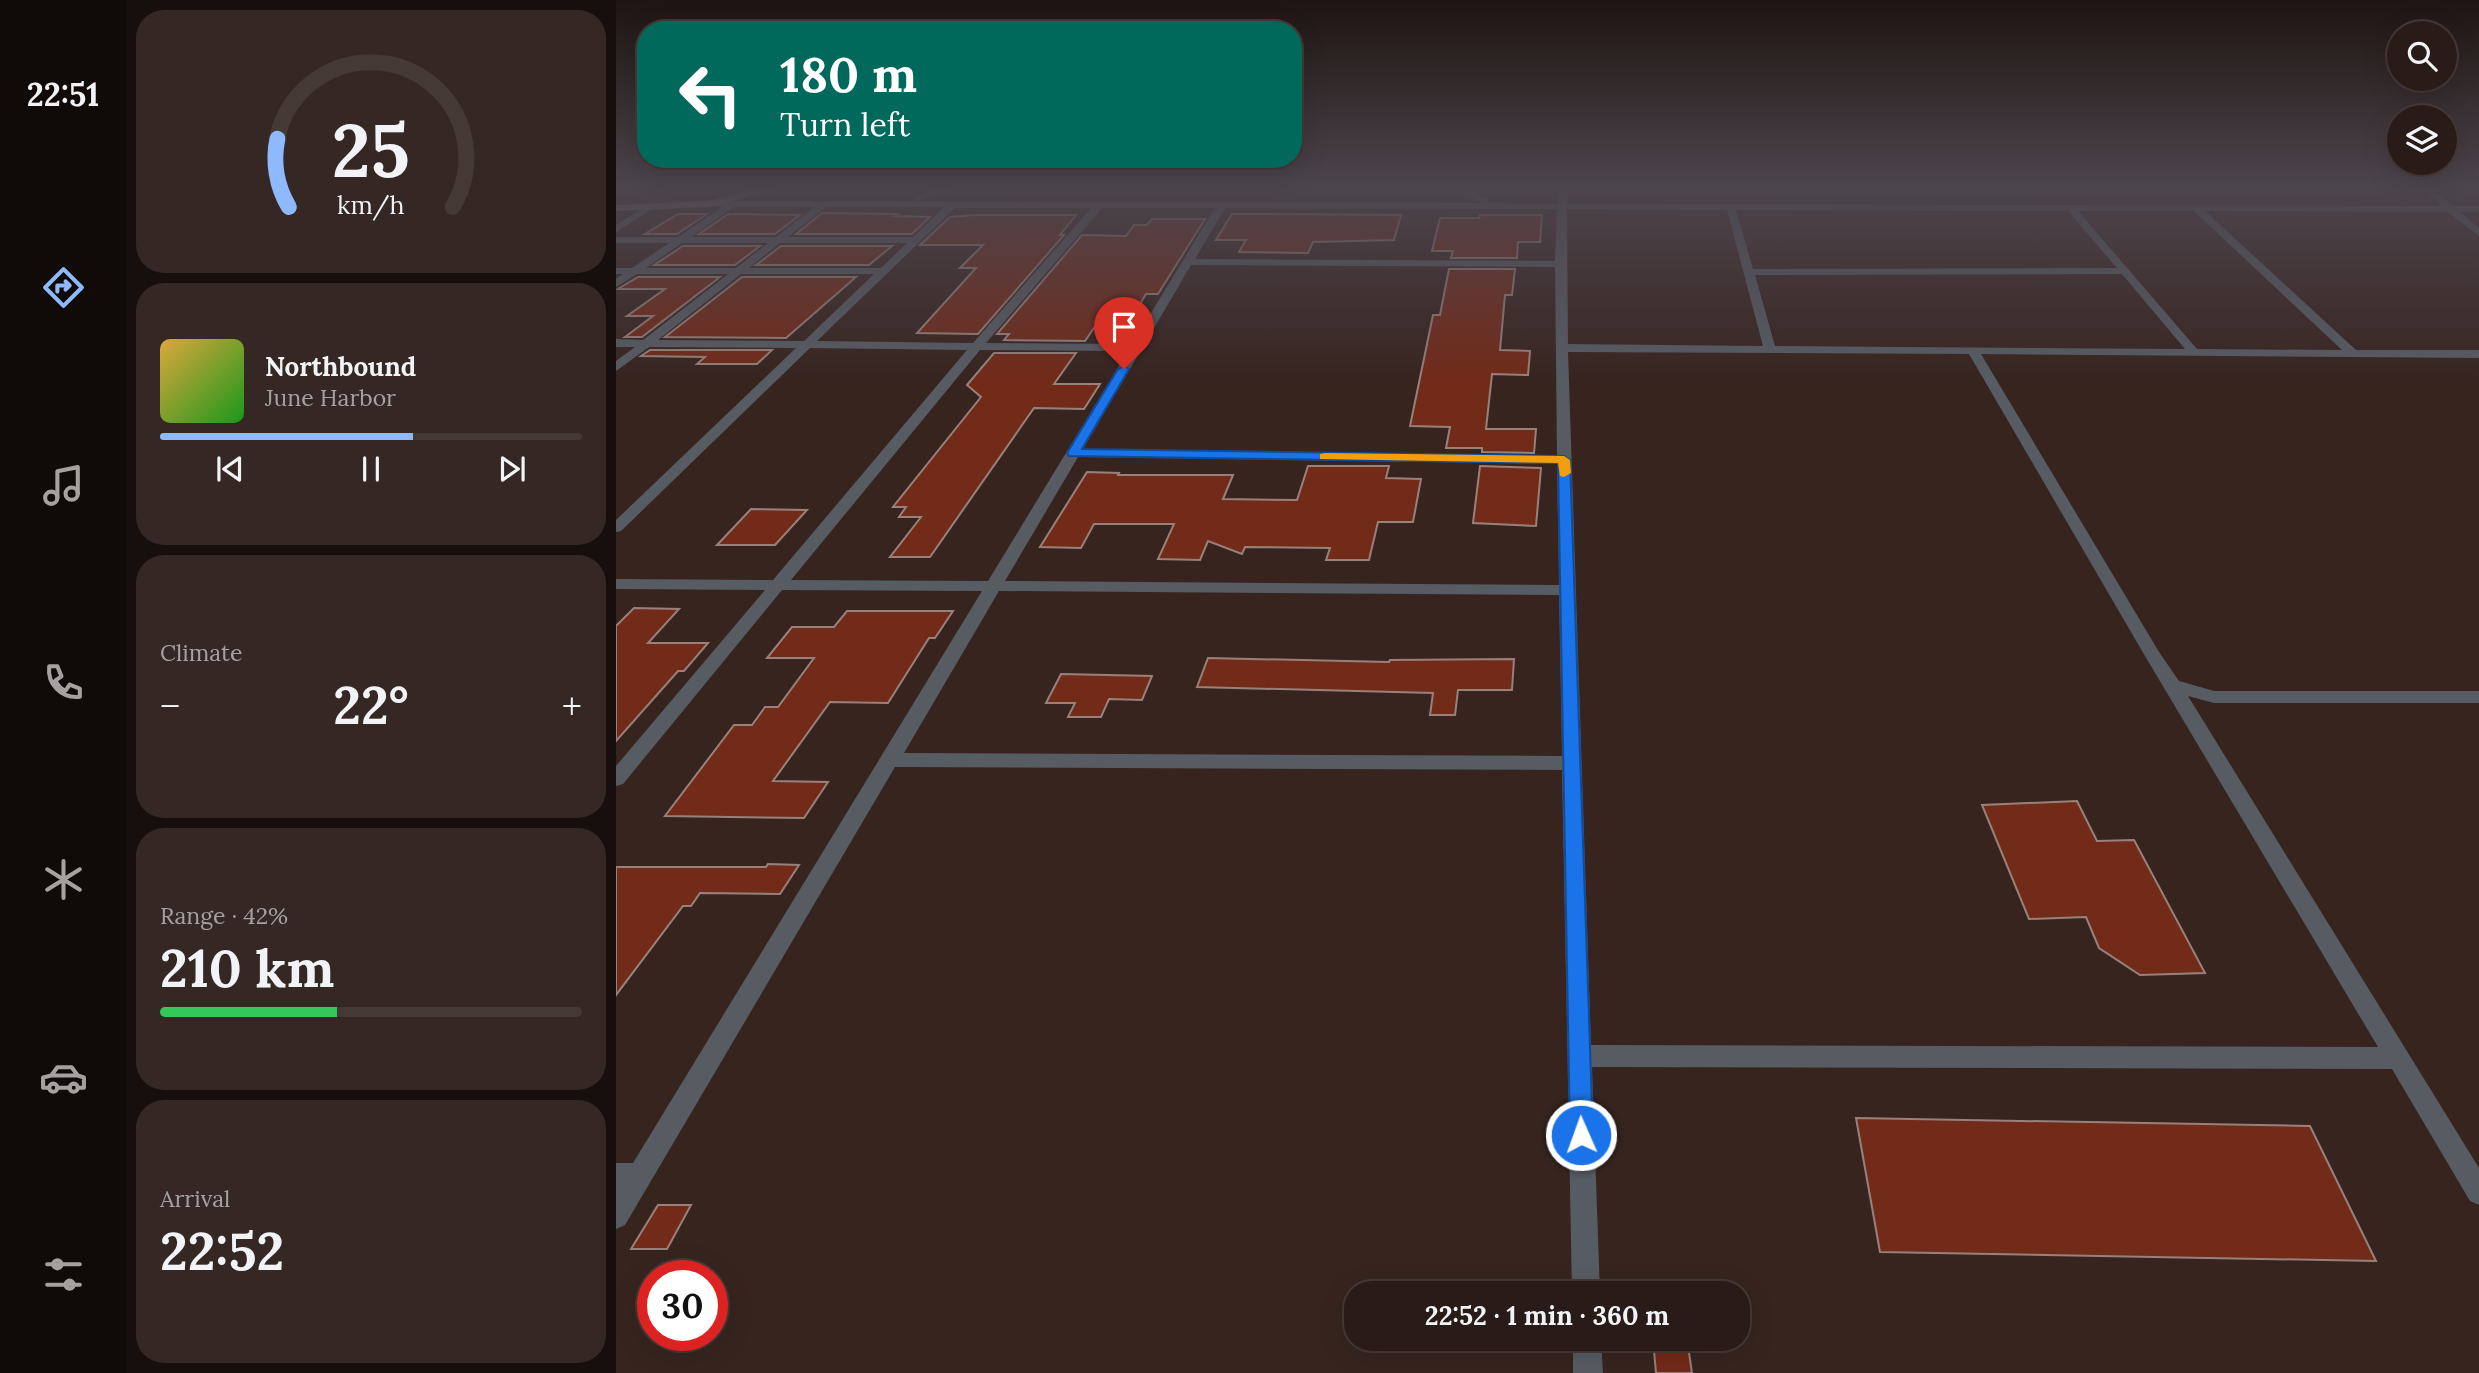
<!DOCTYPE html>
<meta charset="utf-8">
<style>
body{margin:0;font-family:Lora,serif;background:#352824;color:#f1f3f6;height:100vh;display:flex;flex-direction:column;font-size:26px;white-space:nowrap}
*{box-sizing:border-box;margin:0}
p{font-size:23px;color:#a5a1a1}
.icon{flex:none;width:38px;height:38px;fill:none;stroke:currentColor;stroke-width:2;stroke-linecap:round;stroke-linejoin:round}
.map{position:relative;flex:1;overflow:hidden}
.drawer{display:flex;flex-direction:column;gap:10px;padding:10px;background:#170f0d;width:490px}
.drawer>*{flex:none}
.banner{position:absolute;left:21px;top:21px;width:665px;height:147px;border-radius:28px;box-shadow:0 7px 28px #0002,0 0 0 2px #453936;background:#00695c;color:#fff;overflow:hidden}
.controls{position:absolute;left:1771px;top:21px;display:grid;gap:14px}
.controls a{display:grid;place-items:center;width:70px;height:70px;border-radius:50%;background:#291b17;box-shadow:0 7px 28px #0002,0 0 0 2px #453936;font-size:35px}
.speed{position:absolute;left:21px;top:1260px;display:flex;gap:14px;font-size:35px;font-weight:700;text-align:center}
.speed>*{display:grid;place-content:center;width:91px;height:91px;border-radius:50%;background:#291b17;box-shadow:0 7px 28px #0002,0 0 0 2px #453936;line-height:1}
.speed .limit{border:10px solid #d22;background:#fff;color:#111}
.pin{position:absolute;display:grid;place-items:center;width:60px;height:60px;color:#fff;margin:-72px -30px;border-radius:50% 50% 50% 0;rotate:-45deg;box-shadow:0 0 7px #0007}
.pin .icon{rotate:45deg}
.me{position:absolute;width:77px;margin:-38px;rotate:358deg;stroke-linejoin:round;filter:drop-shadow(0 0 5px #0008)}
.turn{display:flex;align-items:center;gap:24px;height:147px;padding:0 28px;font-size:32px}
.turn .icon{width:91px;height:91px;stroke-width:2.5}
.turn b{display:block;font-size:49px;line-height:60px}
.big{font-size:52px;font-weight:700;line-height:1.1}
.drawer .widget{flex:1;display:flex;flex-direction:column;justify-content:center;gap:10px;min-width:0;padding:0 24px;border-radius:28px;background:#352824}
.drawer .dial{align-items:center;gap:0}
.dial svg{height:182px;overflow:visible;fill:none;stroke:#453936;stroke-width:7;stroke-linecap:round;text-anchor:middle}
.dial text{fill:#f1f3f6;stroke:none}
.song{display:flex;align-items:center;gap:21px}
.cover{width:84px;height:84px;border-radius:10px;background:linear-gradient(135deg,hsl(40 70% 55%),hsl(120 70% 35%))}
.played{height:7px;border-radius:4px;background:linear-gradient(90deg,#8eb9fd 60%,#453936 60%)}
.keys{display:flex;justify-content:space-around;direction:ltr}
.heat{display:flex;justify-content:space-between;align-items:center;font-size:38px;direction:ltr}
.charge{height:10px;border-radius:5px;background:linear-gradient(90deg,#34c759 42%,#453936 0)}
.trip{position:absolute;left:728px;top:1281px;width:406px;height:70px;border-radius:28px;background:#291b17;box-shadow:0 7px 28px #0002,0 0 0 2px #453936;font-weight:700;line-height:70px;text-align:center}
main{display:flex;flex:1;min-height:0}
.menu{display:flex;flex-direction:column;width:126px;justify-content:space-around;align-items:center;background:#100b09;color:#a5a1a1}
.menu .icon{width:49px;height:49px}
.menu .on{color:#8eb9fd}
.menu b{font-size:32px;color:#f1f3f6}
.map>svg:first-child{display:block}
.building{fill:#722a19;stroke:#99817b;stroke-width:2}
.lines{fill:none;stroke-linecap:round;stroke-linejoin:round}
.street{fill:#575c63;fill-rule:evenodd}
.secondary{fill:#707884;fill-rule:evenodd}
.route{fill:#1a73e8;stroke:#114b97;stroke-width:2}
.slow{fill:#f59e0b}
</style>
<main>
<nav class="menu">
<b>22:51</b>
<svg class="icon on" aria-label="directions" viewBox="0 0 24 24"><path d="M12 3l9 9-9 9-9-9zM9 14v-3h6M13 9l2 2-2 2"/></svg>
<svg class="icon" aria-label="music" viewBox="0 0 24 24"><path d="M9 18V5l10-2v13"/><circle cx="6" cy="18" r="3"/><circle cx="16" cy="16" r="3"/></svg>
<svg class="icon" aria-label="phone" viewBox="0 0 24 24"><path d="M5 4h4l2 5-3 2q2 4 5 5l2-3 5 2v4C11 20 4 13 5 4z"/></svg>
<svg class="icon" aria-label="climate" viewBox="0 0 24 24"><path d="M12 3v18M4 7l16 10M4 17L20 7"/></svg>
<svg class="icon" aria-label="car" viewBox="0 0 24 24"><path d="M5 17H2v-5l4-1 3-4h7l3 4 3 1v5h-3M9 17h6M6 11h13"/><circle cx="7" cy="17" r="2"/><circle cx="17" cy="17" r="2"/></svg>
<svg class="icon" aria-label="filters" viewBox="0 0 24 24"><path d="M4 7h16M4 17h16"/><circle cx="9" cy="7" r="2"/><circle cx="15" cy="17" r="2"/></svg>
</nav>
<section class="drawer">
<div class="widget dial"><svg viewBox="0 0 100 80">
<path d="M14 69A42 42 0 1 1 86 69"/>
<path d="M14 69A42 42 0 0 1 9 39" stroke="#8eb9fd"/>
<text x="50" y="56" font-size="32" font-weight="700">25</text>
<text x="50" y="72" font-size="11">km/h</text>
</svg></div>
<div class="widget">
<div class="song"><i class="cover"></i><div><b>Northbound</b><p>June Harbor</p></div></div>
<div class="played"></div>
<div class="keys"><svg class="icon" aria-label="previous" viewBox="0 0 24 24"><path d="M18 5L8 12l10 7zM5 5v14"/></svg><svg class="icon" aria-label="pause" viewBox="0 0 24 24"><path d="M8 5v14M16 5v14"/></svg><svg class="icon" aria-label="next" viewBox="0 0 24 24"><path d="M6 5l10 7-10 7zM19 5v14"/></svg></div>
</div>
<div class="widget"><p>Climate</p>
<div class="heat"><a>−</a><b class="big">22°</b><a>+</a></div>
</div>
<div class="widget"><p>Range · 42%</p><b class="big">210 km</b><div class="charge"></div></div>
<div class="widget"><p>Arrival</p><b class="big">22:52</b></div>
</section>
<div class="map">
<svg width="1863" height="1373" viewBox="0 0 1863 1373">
<rect width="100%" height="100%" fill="#37241f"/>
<path class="building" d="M 206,213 L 282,214 L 279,216 L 314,217 L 296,234 L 180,234 Z
M 62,214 L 91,214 L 61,234 L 29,234 Z
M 112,214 L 184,215 L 159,234 L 83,234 Z
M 616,214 L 653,214 L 785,215 L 778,240 L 697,242 L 692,253 L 623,252 L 630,240 L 600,240 Z
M 358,215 L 460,215 L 444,235 L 448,235 L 362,334 L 301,333 L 360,268 L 344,268 L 367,245 L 304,245 L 334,217 Z
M 864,215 L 926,215 L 924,242 L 902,242 L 901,258 L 835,258 L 837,251 L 816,251 L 824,218 L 863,218 Z
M 536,219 L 589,219 L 542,294 L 530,294 L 522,307 L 516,307 L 504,325 L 478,328 L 469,341 L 388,340 L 393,334 L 381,334 L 466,235 L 510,236 L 518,225 L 531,225 Z
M 67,246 L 144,246 L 119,265 L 38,265 Z
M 165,246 L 276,246 L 253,265 L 140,265 Z
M 833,269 L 899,269 L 896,295 L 889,295 L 884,350 L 914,351 L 912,375 L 876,374 L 870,429 L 920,429 L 918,453 L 866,452 L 866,448 L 830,448 L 834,427 L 794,426 L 817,315 L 824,315 Z
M 22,277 L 104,277 L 26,337 L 9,337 L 37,316 L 11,316 L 49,289 L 2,289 Z
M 126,277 L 240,277 L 170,338 L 49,337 Z
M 34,350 L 156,350 L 141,364 L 81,364 L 89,357 L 25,356 Z
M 378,353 L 460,353 L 438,384 L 484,384 L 468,409 L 418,408 L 314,557 L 274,557 L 305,517 L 283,517 L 290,507 L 277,507 L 365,397 L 351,385 Z
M 692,466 L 773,466 L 770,478 L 805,479 L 797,522 L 762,522 L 753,560 L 710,560 L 714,548 L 629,547 L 626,554 L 592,541 L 584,560 L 542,559 L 558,524 L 478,524 L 465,548 L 424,547 L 471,472 L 503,473 L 502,475 L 617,475 L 607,499 L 681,500 Z
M 864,466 L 925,468 L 920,526 L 857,523 Z
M 135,509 L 191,510 L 159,545 L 101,545 Z
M 18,608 L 63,609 L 32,643 L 92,643 L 68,671 L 62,671 L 0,741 L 0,626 Z
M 231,611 L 337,611 L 319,638 L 313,638 L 272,703 L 214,702 L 157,781 L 212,782 L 188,818 L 49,816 L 118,725 L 136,725 L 149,707 L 162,707 L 198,658 L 151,658 L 176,627 L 218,627 Z
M 592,658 L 773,662 L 774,660 L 898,659 L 896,690 L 842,690 L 839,715 L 814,715 L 817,693 L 581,687 Z
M 445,674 L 536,676 L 526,700 L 493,699 L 485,717 L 452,717 L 459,703 L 430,703 Z
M 1461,801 L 1481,841 L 1518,840 L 1589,973 L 1524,975 L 1483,948 L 1470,917 L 1413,919 L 1366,805 Z
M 152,864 L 183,865 L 164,894 L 84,893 L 75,906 L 67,906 L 0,995 L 0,867 L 150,867 Z
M 1240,1118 L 1694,1126 L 1760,1261 L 1264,1252 Z
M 42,1205 L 75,1205 L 51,1249 L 15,1249 Z
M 1037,1339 L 1071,1339 L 1076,1373 L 1040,1373 Z"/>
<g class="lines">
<path class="street" d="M 321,189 L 337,189 L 302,201 L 297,198 Z
M 836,189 L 849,189 L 872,199 L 871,203 L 942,204 L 942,189 L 952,189 L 951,204 L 1826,206 L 1807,189 L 1817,189 L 1837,206 L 1863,206 L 1863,212 L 1844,212 L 1863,228 L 1863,236 L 1832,212 L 1589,211 L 1740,350 L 1863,350 L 1863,358 L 1365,354 L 1543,652 L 1563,681 L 1598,691 L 1863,691 L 1863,703 L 1598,703 L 1572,696 L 1863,1168 L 1863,1205 L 1854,1201 L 1776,1069 L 976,1067 L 984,1293 L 956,1293 L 946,770 L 279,767 L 9,1225 L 0,1229 L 0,1163 L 17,1163 L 366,591 L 166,590 L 7,784 L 0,786 L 0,766 L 149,590 L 0,589 L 0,579 L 157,580 L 351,350 L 194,348 L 5,531 L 0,532 L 0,520 L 180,348 L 33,347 L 0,371 L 0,361 L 19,347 L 0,347 L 0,339 L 27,340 L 112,274 L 21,274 L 0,287 L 0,279 L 7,274 L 0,274 L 0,268 L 16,268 L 53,243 L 0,243 L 0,237 L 62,237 L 106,207 L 89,206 L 89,202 L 92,201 L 867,203 ZM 118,207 L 198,207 L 160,237 L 75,237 ZM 210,207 L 328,207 L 297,237 L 172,237 ZM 339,208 L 475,208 L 357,343 L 201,341 ZM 486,208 L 599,208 L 516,344 L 370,343 ZM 609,208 L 941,209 L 939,261 L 579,259 ZM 951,209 L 1111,210 L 1147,346 L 952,344 ZM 1120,210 L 1452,211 L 1501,268 L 1137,269 ZM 1462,211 L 1578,211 L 1726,350 L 1581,349 ZM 66,243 L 152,243 L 120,268 L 30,268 ZM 164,243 L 291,243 L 265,268 L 133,268 ZM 575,265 L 939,267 L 941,456 L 467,449 ZM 125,274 L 258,274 L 188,341 L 42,340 ZM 1506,274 L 1569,349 L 1159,346 L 1139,275 ZM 364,350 L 512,351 L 372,581 L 175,580 ZM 952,352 L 1353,354 L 1529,656 L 1762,1047 L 975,1045 ZM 462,457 L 941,464 L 943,585 L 389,581 ZM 383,591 L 943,595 L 946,756 L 288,753 Z
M 30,206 L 38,208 L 0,232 L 0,225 Z
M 957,1339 L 985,1339 L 987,1373 L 957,1373 Z"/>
<path class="secondary" d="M 142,189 L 160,189 L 92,207 L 0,211 L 0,205 L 92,201 Z"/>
</g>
<linearGradient id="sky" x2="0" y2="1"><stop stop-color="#1e1411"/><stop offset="0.49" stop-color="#4d454d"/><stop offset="1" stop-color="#4d454d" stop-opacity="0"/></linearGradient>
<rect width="1863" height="382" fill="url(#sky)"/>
<path class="route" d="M 508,366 L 513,369 L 466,449 L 948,456 L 954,460 L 977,1135 L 973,1143 L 965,1146 L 957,1143 L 954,1135 L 942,463 L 453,456 L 451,453 L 502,369 Z"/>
<path class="slow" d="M 709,453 L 948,456 L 954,460 L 955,473 L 948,477 L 944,476 L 942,463 L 704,459 L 704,454 Z"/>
</svg>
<div class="controls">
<a><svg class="icon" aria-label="search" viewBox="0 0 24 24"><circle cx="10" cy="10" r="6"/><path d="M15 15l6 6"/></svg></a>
<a><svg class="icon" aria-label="layers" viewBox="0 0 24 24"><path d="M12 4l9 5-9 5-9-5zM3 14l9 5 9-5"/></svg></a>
</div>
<div class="speed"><div class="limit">30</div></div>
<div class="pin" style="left:508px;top:369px;background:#d93025"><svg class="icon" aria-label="arrive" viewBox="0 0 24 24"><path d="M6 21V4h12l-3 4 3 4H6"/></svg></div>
<svg class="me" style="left:965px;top:1135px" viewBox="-20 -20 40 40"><circle r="17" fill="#1a73e8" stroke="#fff" stroke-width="3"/><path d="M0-11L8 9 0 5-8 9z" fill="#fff"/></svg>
<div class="trip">22:52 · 1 min · 360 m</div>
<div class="banner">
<div class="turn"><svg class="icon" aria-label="left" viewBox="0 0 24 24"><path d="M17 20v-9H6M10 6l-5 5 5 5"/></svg><div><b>180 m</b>Turn left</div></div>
</div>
</div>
</main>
